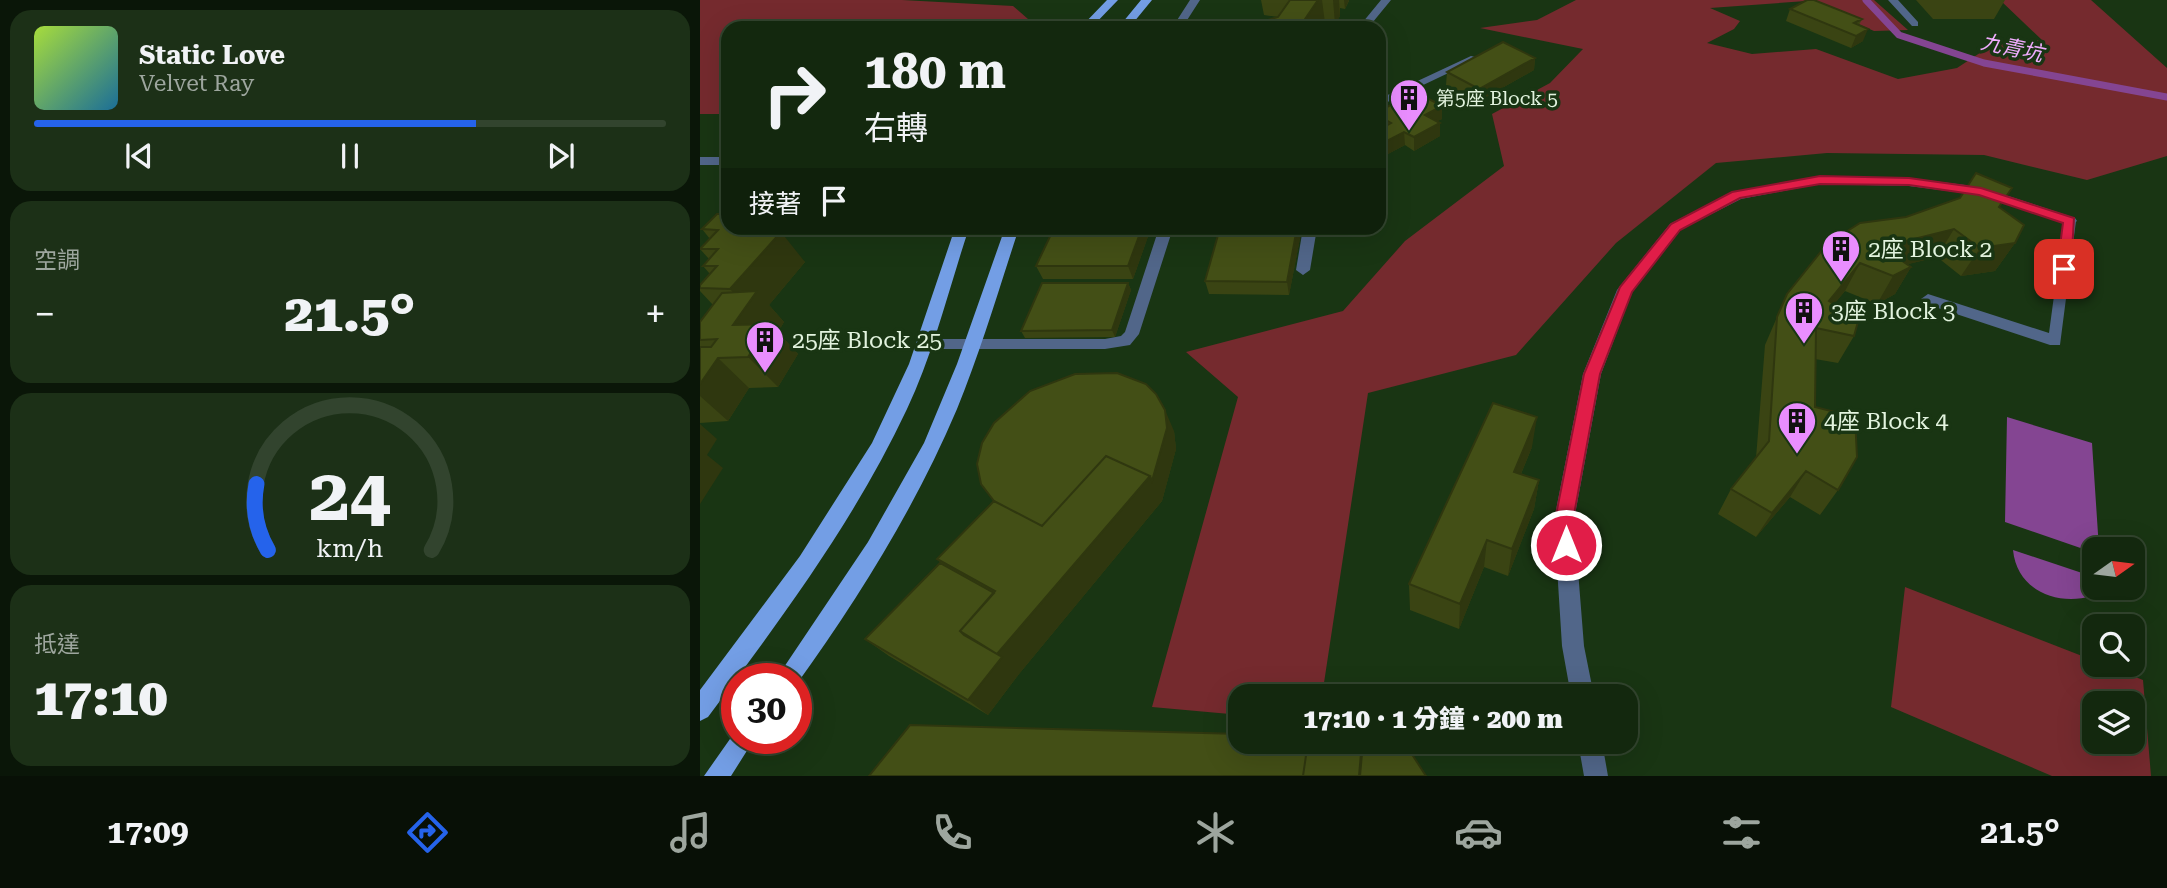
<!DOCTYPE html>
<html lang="zh-TW">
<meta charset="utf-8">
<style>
body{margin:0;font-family:"Roboto Serif","Noto Sans TC",serif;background:#1c3017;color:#f1f3f6;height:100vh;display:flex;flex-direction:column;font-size:26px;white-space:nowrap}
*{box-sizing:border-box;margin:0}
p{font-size:23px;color:#9da69e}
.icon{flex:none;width:38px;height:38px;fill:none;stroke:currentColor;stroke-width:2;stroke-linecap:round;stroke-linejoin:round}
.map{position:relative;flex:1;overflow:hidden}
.side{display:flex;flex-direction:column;gap:10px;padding:10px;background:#0a1608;width:700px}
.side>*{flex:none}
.guide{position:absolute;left:21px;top:21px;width:665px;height:214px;border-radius:21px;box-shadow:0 7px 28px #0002,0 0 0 2px #32442e;background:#13280e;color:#f1f3f6;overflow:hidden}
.needle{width:46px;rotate:76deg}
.buttons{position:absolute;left:1382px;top:537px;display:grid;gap:14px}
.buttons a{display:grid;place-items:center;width:63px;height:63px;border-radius:14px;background:#13280e;box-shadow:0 7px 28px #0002,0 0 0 2px #32442e;font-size:35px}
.speed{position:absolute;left:21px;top:663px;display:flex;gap:14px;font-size:35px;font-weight:700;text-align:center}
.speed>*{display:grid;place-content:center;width:91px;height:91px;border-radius:50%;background:#13280e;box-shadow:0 7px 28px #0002,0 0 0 2px #32442e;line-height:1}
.speed .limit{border:10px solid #d22;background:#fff;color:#111}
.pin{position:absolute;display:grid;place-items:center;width:60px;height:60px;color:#fff;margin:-30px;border-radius:14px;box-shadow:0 4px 10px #0006}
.me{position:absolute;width:77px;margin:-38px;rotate:0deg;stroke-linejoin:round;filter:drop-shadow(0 0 5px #0008)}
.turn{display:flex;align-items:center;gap:24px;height:147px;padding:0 28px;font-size:32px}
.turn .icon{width:91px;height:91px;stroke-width:2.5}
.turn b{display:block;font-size:49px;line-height:60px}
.then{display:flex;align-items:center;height:66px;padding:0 28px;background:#0003;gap:14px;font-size:26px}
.big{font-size:52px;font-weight:800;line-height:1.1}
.side .card{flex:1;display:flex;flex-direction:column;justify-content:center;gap:10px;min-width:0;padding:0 24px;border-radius:21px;background:#1c3017}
.side .dial{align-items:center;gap:0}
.dial svg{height:182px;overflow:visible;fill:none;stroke:#32442e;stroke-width:7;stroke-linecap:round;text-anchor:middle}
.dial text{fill:#f1f3f6;stroke:none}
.song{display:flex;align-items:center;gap:21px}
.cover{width:84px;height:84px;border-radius:10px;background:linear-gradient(135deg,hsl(80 70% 55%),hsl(200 70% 35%))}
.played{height:7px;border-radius:4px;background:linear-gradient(90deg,#2563eb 70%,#32442e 70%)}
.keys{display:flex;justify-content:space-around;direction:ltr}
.heat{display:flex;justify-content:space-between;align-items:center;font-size:38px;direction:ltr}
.trip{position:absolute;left:528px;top:684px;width:410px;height:70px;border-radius:21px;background:#13280e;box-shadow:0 7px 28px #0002,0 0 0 2px #32442e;font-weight:800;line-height:70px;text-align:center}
.tab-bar{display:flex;height:112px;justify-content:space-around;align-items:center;background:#081006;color:#9da69e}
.tab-bar .icon{width:49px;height:49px}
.tab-bar .on{color:#2563eb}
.tab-bar b{font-size:32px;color:#f1f3f6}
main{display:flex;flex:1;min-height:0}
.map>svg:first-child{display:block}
.green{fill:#752a2e;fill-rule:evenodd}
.water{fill:#844592}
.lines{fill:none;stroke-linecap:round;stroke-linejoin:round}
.stream{stroke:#844592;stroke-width:7}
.service{fill:#516689;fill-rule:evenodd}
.minor{fill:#516689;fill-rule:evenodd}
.primary{fill:#739ee5;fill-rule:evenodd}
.wall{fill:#3a4413}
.shaded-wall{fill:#2f370f}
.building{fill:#434f16;stroke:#2f370f;stroke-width:2}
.route{fill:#e11d48;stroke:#92132f;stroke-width:2}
.labels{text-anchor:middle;stroke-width:7;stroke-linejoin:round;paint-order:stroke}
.far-poi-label{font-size:19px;fill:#e2f3de;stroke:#193513;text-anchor:start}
.far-water-label{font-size:21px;font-style:italic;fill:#f0acfe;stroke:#193513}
.poi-label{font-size:23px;fill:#e2f3de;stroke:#193513;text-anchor:start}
</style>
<main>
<section class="side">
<div class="card">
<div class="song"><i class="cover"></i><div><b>Static Love</b><p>Velvet Ray</p></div></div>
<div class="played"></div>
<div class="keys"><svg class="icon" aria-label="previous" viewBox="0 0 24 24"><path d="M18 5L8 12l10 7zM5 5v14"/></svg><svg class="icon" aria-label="pause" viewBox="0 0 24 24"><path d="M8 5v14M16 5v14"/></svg><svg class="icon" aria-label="next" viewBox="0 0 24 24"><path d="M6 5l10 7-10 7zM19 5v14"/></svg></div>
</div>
<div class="card"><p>空調</p>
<div class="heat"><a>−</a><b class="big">21.5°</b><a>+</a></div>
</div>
<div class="card dial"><svg viewBox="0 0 100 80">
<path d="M14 69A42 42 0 1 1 86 69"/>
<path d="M14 69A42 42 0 0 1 9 40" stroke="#2563eb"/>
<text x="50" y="56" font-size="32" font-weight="700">24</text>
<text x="50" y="72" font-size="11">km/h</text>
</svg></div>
<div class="card"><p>抵達</p><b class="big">17:10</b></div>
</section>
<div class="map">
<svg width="1467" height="776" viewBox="0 0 1467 776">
<rect width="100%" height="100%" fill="#193513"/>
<path class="green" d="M 0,0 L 202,0 L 313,6 L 328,19 L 319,28 L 28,28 L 28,114 L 0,114 Z
M 876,0 L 1174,0 L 1208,30 L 1174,31 L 1106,1 L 1010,8 L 1040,21 L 1034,29 L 1007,43 L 1052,54 L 1116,49 L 1198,79 L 1257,68 L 1292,45 L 1342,40 L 1300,0 L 1391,0 L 1467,68 L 1467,156 L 1387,180 L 1284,155 L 1127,153 L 1016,163 L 916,243 L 816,355 L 668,393 L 622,696 L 541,696 L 541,715 L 452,707 L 538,397 L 486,352 L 643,311 L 705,241 L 804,166 L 792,114 L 850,83 L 883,49 L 780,28 L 837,20 Z
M 1205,587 L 1395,661 L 1395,665 L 1405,665 L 1443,680 L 1451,776 L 1352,776 L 1191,707 ZM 1395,704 L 1433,704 L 1433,742 L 1395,742 Z"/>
<path class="water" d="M 1307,417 L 1392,443 L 1399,549 L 1395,550 L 1395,553 L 1305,522 Z
M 1313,550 L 1394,577 L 1392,596 C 1356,606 1317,590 1313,550 Z"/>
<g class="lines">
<path class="stream" d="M 1166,0 L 1199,35 L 1284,63 L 1467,97"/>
<path class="service" d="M 490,0 L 500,0 L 482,28 L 472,28 Z
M 681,0 L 691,0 L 668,28 L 658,28 Z
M 1188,0 L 1198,0 L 1218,22 L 1218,26 L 1212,26 Z
M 771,56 L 780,58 L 679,106 L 679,99 Z
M 1370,217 L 1376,221 L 1360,345 L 1350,345 L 1223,303 L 1221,299 L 1228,294 L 1349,333 L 1364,221 Z
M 459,228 L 473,228 L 439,334 L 430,345 L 405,349 L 226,349 L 218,344 L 226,339 L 405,339 L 421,336 L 425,332 Z
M 603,228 L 617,228 L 610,270 L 603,275 L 596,270 Z"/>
<path class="minor" d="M 0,157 L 28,157 L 28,165 L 0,165 Z
M 1120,176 L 1209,178 L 1281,187 L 1375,218 L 1377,221 L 1370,226 L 1365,224 L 1279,195 L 1209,186 L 1120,184 L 1041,199 L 980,230 L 932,292 L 901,374 L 874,520 L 884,646 L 894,696 L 871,696 L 862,646 L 854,520 L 883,374 L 917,290 L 970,224 L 1032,192 Z
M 878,742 L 902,742 L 908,776 L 884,776 Z"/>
<path class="primary" d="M 407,0 L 418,0 L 391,28 L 380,28 Z
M 441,0 L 452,0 L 429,28 L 418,28 Z
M 255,228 L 269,228 C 249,288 234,352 207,409 C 155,520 81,619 8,717 L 0,721 L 0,690 L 100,556 L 172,443 L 209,364 Z
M 305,228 L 319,228 C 299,289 281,350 257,409 C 215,508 158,599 96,685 L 96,679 L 76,679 L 168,542 L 224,443 L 257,364 Z
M 37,729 L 37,738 L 55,738 L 31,776 L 4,776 Z"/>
</g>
<path class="wall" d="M 561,0 L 649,0 L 649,1 L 645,9 L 640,8 L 640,16 L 635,24 L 625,23 L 621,28 L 527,28 L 554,24 L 578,17 L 564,15 Z
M 1216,0 L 1305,0 L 1294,19 L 1233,19 Z
M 1090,9 L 1162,19 L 1159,25 L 1163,41 L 1151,48 L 1086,21 Z
M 835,58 L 834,70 L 779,101 L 746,85 L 747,72 Z
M 742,106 L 742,119 L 737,121 L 740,123 L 740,136 L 714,151 L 705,145 L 686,155 L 679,151 L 679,130 L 680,129 L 679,129 L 679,111 Z
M 1299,208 L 1315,243 L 1295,271 L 1261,276 L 1237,257 L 1208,264 L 1211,267 L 1195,294 L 1177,304 L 1145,291 L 1134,304 L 1154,336 L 1138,363 L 1115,359 L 1115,407 L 1138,490 L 1120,515 L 1090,497 L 1056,537 L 1018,514 L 1031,489 L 1056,458 L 1065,345 L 1087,294 Z
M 451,228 L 433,279 L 343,279 L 336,266 Z
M 602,228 L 589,295 L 509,294 L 505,281 Z
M 2,229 L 61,231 L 105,262 L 69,305 L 84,322 L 78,332 L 98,354 L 78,387 L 49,388 L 28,421 L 0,423 L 0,322 L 13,305 L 0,291 L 0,285 L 10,274 L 3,266 L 9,259 L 0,249 L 10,239 Z
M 428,283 L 431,290 L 415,337 L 325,338 L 321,331 Z
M 474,431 L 476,449 L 462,501 L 319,674 L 288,715 L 189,656 L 165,639 L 241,563 L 237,559 Z
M 832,447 L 821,474 L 839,480 L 834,509 L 808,576 L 784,567 L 759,629 L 710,610 L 709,584 Z"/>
<path class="shaded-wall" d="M 618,0 L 622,0 L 625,23 L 621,28 L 599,28 Z
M 633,0 L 639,0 L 640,16 L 635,24 Z
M 644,0 L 649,0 L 645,9 Z
M 1168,29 L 1163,41 L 1151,48 L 1156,36 Z
M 835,58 L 834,70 L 779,101 L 779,89 Z
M 742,106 L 742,119 L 725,128 L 725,115 Z
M 740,123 L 740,136 L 714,151 L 714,137 Z
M 704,132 L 705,145 L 686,155 L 685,142 Z
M 40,228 L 58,228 L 71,243 L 81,232 L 105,262 L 69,305 L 84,322 L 78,332 L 98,354 L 78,387 L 48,357 L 33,325 L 46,307 L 30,289 Z
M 442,228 L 451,228 L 433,279 L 428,266 Z
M 597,228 L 602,228 L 589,295 L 587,282 Z
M 1254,229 L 1237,257 L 1181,271 L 1182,247 Z
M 1315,243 L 1295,271 L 1261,276 L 1280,248 Z
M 1160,263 L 1145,291 L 1114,329 L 1129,301 Z
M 1211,267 L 1195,294 L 1177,304 L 1193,276 Z
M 428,283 L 431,290 L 415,337 L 412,330 Z
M 18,358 L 49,388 L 28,421 L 0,396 L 0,384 Z
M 465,410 L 474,431 L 476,449 L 462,501 L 319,674 L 288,715 L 268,700 L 302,658 L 297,654 Z
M 837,417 L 832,447 L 810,500 L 814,472 Z
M 0,424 L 17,439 L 7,455 L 23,468 L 0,504 Z
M 1106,471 L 1090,497 L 1056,537 L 1072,513 Z
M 839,480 L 834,509 L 808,576 L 812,549 Z
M 787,540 L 784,567 L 759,629 L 760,604 Z"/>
<path class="building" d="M 590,0 L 618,0 L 599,28 L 602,28 L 527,27 L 531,22 L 554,24 L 578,17 Z
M 1107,0 L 1114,0 L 1162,19 L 1154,23 L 1168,29 L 1156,36 L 1090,9 Z
M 803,42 L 835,58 L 779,89 L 747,72 Z
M 716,92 L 742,106 L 725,115 L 740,123 L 714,137 L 704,132 L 685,142 L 679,139 L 679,130 L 691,123 L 679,116 L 679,111 Z
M 1276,173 L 1312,188 L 1299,207 L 1324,225 L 1315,243 L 1280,248 L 1254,229 L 1182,247 L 1211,267 L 1193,276 L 1160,263 L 1129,301 L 1159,318 L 1154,336 L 1116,328 L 1115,407 L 1155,417 L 1157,457 L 1138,490 L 1106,471 L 1072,513 L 1031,489 L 1069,441 L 1077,317 L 1087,294 L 1127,244 L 1160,223 L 1206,217 L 1260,198 Z
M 17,214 L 28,214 L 28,228 L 55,228 L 52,231 L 81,232 L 30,289 L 0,288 L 0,285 L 17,266 L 3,266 L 18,249 L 0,249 L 18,230 L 2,229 Z
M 354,228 L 442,228 L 428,266 L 336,266 Z
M 520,228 L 597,228 L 587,282 L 505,281 Z
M 342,283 L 428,283 L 412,330 L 321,331 Z
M 57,291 L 33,325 L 70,324 L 48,357 L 18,358 L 0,384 L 0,347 L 11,347 L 17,339 L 0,340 L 0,322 L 22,293 Z
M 417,373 L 446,384 L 456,394 L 465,410 L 467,428 L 452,481 L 450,476 L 406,456 L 342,526 L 294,501 L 281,484 L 277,464 L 282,443 L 294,423 L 330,391 L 375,374 Z
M 793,403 L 837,417 L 814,472 L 839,480 L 812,549 L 787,540 L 760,604 L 709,584 Z
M 406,456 L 450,476 L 297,654 L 260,631 L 295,591 L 237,559 L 294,501 L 342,526 Z
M 240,563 L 294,593 L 260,631 L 264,635 L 302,657 L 268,700 L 165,639 Z
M 210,725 L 541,734 L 541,742 L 608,742 L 603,776 L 169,776 Z
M 608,742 L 662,742 L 659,776 L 603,776 Z
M 663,742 L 704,742 L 726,776 L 660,776 Z"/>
<path class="route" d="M 1120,176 L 1209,178 L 1281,188 L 1374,218 L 1371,269 L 1364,274 L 1357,269 L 1363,223 L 1279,195 L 1209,185 L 1120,184 L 1040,198 L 980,230 L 932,292 L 900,374 L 873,520 L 875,545 L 872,551 L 866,554 L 859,551 L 855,520 L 884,374 L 920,287 L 971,224 L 1032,192 Z"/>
<defs>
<g id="building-pin" transform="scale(2.0125)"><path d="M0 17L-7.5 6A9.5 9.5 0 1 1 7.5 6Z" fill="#e98dfe" stroke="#193513"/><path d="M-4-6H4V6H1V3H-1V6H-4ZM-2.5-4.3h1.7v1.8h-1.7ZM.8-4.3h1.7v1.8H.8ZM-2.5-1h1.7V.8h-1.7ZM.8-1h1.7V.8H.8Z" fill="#111"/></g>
</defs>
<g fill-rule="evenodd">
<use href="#building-pin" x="709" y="98"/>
<use href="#building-pin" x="1141" y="249"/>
<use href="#building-pin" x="1104" y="311"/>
<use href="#building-pin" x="65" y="340"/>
<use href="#building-pin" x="1097" y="421"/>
</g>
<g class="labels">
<g class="far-poi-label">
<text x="736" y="105">第5座 Block 5</text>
</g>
<g class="far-water-label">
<text transform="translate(1312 48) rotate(12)" y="7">九青坑</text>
</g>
<g class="poi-label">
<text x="1168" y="257">2座 Block 2</text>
<text x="1131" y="319">3座 Block 3</text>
<text x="92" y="348">25座 Block 25</text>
<text x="1124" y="429">4座 Block 4</text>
</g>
</g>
</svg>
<div class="buttons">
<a><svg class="needle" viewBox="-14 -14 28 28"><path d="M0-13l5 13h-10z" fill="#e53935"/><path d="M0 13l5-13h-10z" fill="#9da69e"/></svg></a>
<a><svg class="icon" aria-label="search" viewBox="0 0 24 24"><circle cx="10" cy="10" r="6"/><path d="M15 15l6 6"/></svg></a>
<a><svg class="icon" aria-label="layers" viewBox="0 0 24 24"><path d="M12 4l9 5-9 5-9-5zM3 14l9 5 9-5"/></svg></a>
</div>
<div class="speed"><div class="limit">30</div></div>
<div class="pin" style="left:1364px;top:269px;background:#d93025"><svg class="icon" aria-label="arrive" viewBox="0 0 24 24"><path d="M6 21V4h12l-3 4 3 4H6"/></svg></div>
<svg class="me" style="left:866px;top:545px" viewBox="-20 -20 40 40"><circle r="17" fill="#e11d48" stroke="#fff" stroke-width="3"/><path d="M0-11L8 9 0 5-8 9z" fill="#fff"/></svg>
<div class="trip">17:10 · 1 分鐘 · 200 m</div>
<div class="guide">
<div class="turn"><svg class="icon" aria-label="right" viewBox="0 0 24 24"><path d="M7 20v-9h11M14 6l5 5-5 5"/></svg><div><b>180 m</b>右轉</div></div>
<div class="then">接著<svg class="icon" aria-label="arrive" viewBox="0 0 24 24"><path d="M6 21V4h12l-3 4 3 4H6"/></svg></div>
</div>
</div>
</main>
<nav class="tab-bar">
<b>17:09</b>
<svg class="icon on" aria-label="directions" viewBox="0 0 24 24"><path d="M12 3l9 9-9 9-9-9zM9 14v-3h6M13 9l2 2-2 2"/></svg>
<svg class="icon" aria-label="music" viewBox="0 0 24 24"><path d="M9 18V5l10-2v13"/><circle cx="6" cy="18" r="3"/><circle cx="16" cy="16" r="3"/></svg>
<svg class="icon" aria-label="phone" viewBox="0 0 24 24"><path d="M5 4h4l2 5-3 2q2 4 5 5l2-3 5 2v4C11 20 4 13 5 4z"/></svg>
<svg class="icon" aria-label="climate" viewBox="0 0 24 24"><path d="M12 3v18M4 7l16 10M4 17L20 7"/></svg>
<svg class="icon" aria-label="car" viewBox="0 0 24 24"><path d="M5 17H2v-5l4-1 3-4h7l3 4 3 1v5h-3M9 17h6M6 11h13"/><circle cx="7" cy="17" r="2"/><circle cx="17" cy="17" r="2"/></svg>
<svg class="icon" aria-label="filters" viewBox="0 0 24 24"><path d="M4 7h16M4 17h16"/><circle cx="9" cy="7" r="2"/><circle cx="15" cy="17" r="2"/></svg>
<b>21.5°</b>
</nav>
